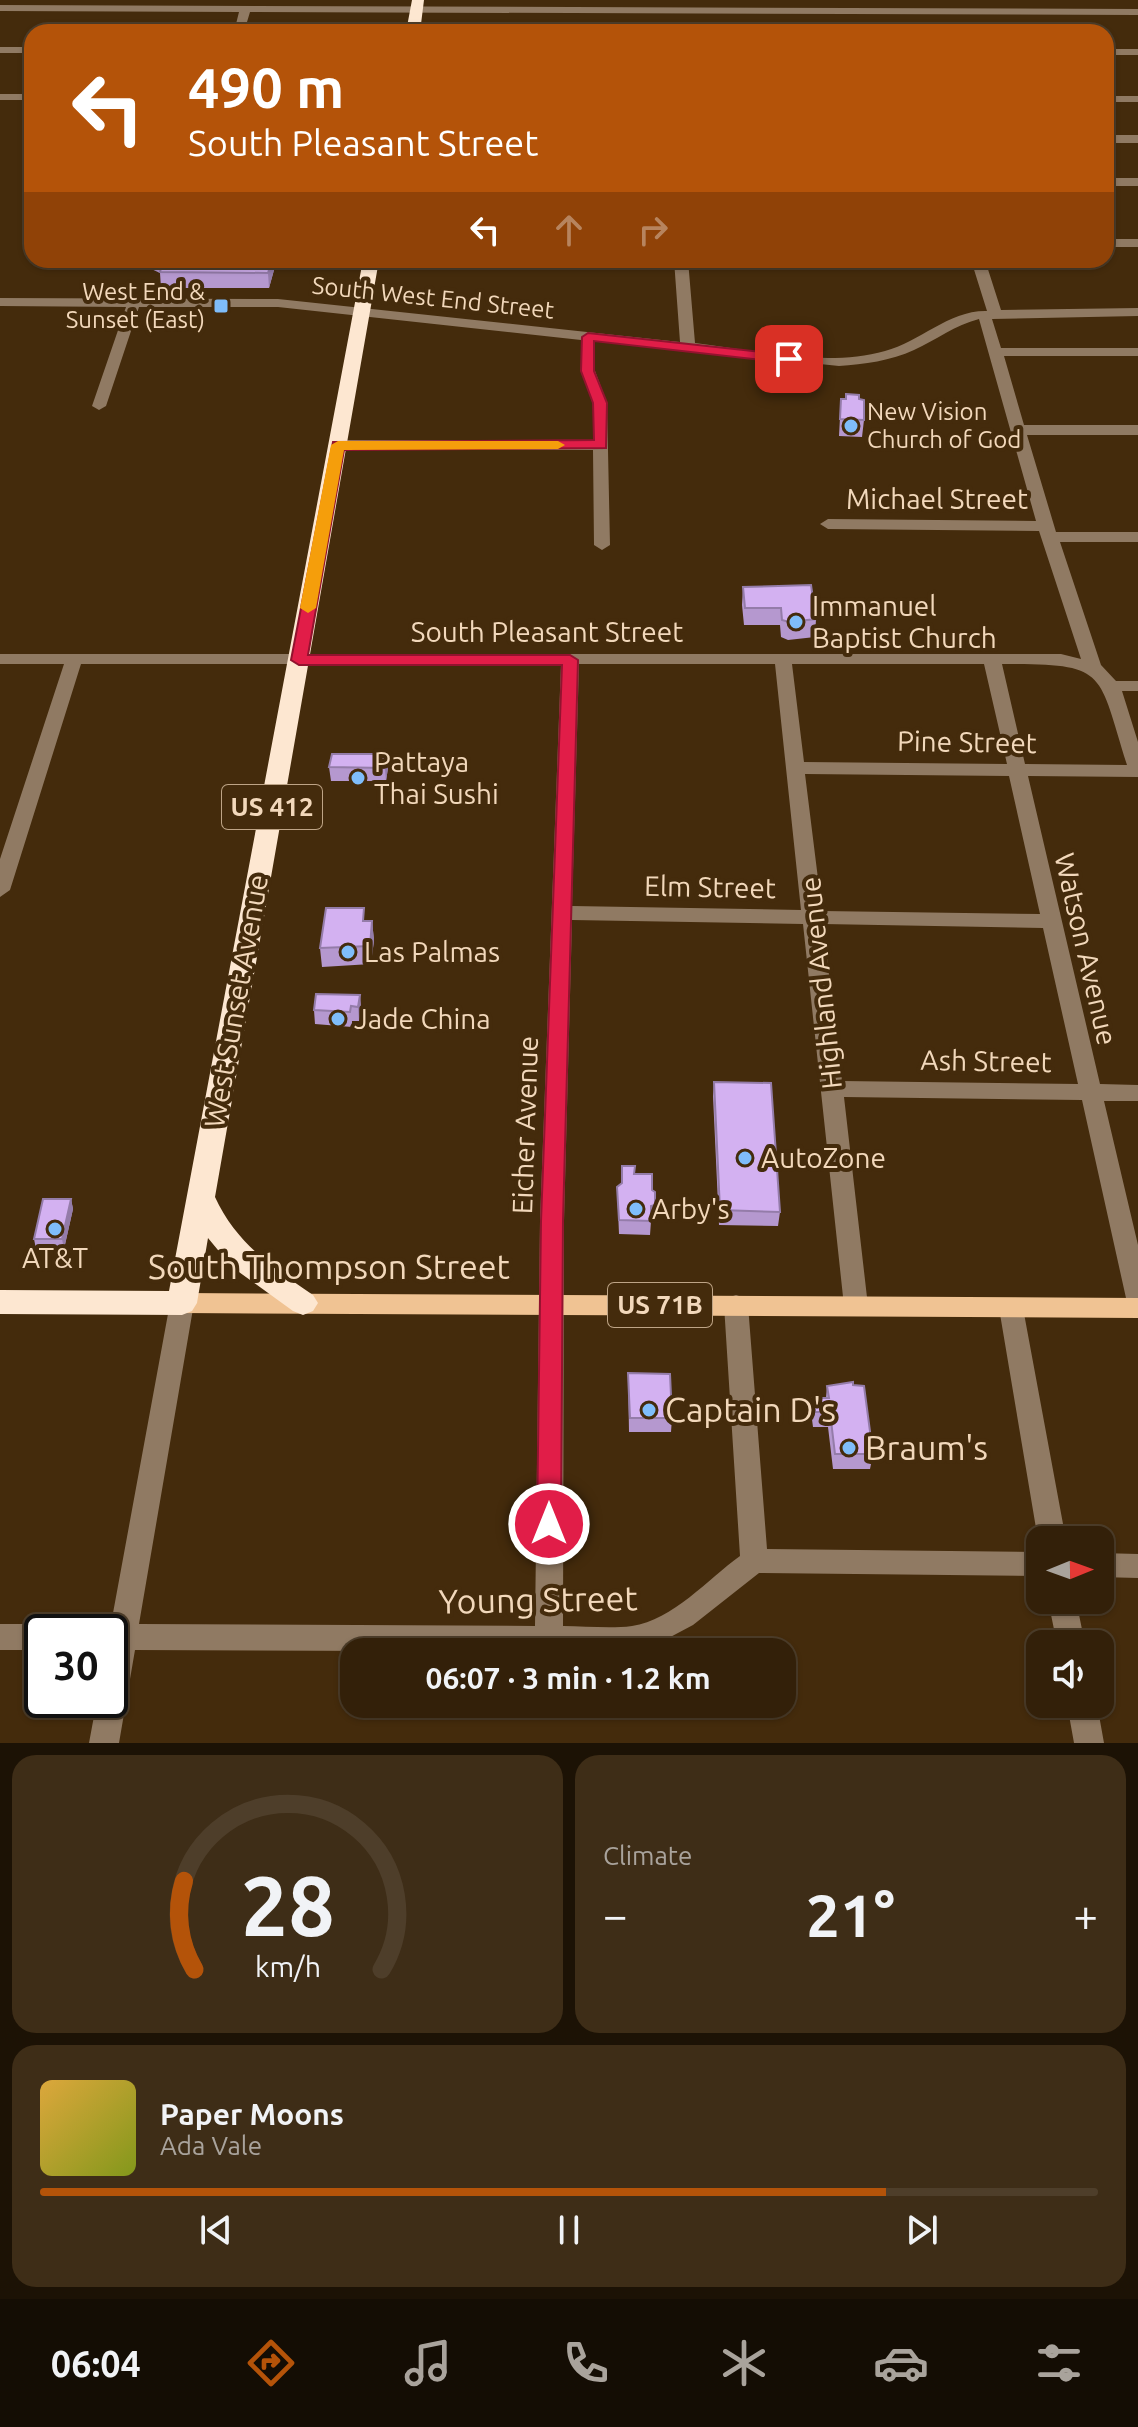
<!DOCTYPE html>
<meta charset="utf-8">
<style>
body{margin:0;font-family:Ubuntu,sans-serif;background:#3e2d17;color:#f1f3f6;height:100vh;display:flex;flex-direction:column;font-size:30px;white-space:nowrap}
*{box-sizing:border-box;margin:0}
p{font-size:26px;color:#a9a39c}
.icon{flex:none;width:44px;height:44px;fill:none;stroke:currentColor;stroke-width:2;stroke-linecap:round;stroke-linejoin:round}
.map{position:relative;height:1743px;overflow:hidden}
.panel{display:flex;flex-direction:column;gap:12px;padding:12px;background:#1c1205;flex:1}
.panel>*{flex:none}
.hud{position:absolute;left:24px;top:24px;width:1090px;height:244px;border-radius:24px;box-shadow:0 2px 6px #0004,0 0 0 2px #4e3e2a;background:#b45309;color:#fff;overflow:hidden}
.needle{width:52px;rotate:89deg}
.tools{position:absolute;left:1026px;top:1526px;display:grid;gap:16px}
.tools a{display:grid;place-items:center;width:88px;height:88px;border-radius:16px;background:#332009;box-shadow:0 2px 6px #0004,0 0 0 2px #4e3e2a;font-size:40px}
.speed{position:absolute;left:24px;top:1614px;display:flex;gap:16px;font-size:40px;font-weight:700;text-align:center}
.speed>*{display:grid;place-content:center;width:104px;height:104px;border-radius:50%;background:#332009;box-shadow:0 2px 6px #0004,0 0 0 2px #4e3e2a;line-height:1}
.speed .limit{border:4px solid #111;border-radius:12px;background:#fff;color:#111}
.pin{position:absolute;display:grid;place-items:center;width:68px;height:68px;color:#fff;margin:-34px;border-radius:16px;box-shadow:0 4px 12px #0006}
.me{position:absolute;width:88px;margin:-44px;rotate:0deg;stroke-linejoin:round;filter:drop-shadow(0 0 6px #0008)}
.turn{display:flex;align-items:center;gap:28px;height:168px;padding:0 32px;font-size:36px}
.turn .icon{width:104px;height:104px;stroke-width:2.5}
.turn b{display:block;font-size:56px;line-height:68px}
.lanes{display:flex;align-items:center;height:76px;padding:0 32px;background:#0003;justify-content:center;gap:40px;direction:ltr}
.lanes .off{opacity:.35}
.big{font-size:60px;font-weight:700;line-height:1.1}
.panel .card{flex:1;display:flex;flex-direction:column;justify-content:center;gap:12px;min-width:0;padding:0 28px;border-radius:24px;background:#3e2d17}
.panel .dial{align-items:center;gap:0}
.dial svg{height:208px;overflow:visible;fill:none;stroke:#4e3e2a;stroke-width:7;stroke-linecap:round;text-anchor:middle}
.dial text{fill:#f1f3f6;stroke:none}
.song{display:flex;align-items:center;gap:24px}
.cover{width:96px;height:96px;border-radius:12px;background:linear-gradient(135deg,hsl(40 70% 55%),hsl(70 70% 35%))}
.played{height:8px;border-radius:4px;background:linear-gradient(90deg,#b45309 80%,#4e3e2a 80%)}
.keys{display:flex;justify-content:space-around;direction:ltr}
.heat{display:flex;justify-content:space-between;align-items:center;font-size:44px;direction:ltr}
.panel .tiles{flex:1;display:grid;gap:12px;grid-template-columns:1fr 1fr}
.card:last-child{grid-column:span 2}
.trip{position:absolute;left:340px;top:1638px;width:456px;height:80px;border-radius:24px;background:#332009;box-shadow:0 2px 6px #0004,0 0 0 2px #4e3e2a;font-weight:700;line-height:80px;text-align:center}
.dock{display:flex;height:128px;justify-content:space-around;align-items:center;background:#140d04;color:#a9a39c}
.dock .icon{width:56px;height:56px}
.dock .current{color:#b45309}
.dock b{font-size:36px;color:#f1f3f6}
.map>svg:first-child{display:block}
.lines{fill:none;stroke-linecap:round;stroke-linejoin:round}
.minor{fill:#907a63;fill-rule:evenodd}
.major{fill:#f0c393;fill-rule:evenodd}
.highway{fill:#fde7d1;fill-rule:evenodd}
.wall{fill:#b598cf}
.shaded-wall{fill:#947ca9}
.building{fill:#d3b1f1;stroke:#947ca9;stroke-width:2}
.route{fill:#e11d48;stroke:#92132f;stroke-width:2}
.slow{fill:#f59e0b}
.poi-dot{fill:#7fbdfa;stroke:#442b0c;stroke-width:3}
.labels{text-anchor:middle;stroke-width:8;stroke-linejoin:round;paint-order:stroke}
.far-poi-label{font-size:24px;fill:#f2d8bb;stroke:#442b0c;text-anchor:end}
.far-street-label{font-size:24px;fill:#f2d8bb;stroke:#442b0c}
.shield{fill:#442b0c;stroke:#bea486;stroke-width:2}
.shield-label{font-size:26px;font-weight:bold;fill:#f2d8bb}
.street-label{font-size:28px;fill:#f2d8bb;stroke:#442b0c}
.poi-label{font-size:28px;fill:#f2d8bb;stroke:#442b0c;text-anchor:start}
.near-street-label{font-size:34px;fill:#f2d8bb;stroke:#442b0c}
.near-poi-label{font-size:34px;fill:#f2d8bb;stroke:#442b0c;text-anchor:start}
</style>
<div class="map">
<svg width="1138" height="1743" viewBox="0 0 1138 1743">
<rect width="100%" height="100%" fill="#442b0c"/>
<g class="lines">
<path class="minor" d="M 0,5 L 1138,9 L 1138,15 L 250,12 L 244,32 L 234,32 L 239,12 L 0,11 Z
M 0,47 L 32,47 L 32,53 L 0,53 Z
M 1106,49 L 1138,49 L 1138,55 L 1106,55 Z
M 0,94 L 32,94 L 32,100 L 0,100 Z
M 1106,96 L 1138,96 L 1138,102 L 1106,102 Z
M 1106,135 L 1138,135 L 1138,143 L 1106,143 Z
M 1106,178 L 1138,178 L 1138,186 L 1106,186 Z
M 1106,239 L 1138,239 L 1138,247 L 1106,247 Z
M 674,260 L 688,260 L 695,343 C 755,350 825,368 885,351 C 920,342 949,310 987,311 L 971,260 L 985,260 L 1001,310 L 1138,308 L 1138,316 L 992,319 L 1001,348 L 1138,348 L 1138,356 L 1004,356 L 1024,425 L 1138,425 L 1138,435 L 1027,435 L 1056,532 L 1138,532 L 1138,542 L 1060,542 L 1101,665 L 1116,681 L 1138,681 L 1138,691 L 1122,691 L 1138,742 L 1138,777 L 1028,776 L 1100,1084 L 1138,1085 L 1138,1101 L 1104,1101 L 1138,1245 L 1138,1308 L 1129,1305 L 1126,1298 L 1082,1100 L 844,1097 L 868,1306 L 865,1313 L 856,1316 L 847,1313 L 844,1306 L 803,924 L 572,920 L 564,1221 L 563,1626 C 585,1626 610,1629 632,1626 C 673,1620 708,1579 740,1556 L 724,1305 L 727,1298 L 736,1295 L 745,1298 L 748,1305 L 767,1549 L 1040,1552 L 1040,1576 L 759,1573 L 693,1625 L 661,1642 L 632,1652 L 135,1650 L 119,1743 L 89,1743 L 97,1700 L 110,1700 L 110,1632 L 98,1632 L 100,1628 L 111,1624 L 170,1303 L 173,1296 L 182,1293 L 191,1296 L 194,1303 L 139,1624 L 535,1626 L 540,1221 L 561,664 L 81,664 L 10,890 L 0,897 L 0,859 L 64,664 L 0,664 L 0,654 L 1061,654 L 1081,659 L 1039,531 L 828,529 L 820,524 L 828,519 L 1036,521 L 979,319 C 955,325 936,340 914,350 C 891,361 864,364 839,366 L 595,341 L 595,371 L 607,403 L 610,545 L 602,550 L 594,545 L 593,450 L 338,450 L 330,445 L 338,440 L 593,440 L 593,403 L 581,371 L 581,340 L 278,307 L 139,307 L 106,406 L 99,410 L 92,406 L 126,307 L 0,306 L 0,298 L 278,299 L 680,342 ZM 579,664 L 775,664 L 801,910 L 572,906 ZM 792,664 L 984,664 L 1007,764 L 804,762 ZM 1002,664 C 1108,664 1097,669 1127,765 L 1025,764 ZM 805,774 L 1009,776 L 1040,914 L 822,911 ZM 823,924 L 1043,928 L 1078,1084 L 842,1081 Z
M 1011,1298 L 1020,1301 L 1023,1308 L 1066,1540 L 1040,1540 L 1040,1543 L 1038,1540 L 999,1308 L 1002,1301 Z
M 1100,1553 L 1138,1554 L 1138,1578 L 1100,1577 Z
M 1048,1600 L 1076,1600 L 1085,1644 L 1057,1644 Z
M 0,1624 L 42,1624 L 54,1632 L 42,1632 L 42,1650 L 0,1650 Z
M 1067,1704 L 1097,1704 L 1104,1743 L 1074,1743 Z"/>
<path class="major" d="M 182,1293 L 1138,1298 L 1138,1318 L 182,1313 L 173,1310 L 170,1303 L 173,1296 Z"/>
<path class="highway" d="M 412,0 L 424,0 L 420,32 L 406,32 Z
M 363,260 L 379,260 L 215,1197 C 236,1243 273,1268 313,1295 L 318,1303 L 313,1311 L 303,1315 L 293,1311 L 232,1267 L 208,1238 L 197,1303 L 192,1311 L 182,1315 L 0,1314 L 0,1290 L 169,1291 Z"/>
</g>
<path class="wall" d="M 113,260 L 274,260 L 274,270 L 269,288 L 161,288 L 160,273 L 147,267 L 114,263 Z
M 841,399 L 859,399 L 864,420 L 862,437 L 839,436 Z
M 743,587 L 816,619 L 815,637 L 788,640 L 781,637 L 780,625 L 744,625 L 742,605 Z
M 387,754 L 388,768 L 386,781 L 331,781 L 329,767 Z
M 365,921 L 372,921 L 374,940 L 371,964 L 322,967 L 320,948 Z
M 360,995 L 361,1009 L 359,1021 L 352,1021 L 352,1027 L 315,1024 L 314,1010 Z
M 714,1082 L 780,1212 L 778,1226 L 719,1225 L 713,1096 Z
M 634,1174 L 652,1190 L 655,1205 L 654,1219 L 651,1221 L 650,1235 L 619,1234 L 617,1187 Z
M 71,1199 L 73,1209 L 64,1249 L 36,1249 L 34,1239 Z
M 628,1373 L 672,1418 L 671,1432 L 629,1432 Z
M 853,1385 L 873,1454 L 870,1469 L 833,1469 L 828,1427 L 813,1427 L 811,1412 L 813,1398 L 826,1398 L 827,1386 Z"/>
<path class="shaded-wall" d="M 269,260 L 274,260 L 274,270 L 269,288 L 268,273 Z
M 387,754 L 388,768 L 386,781 L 385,768 Z
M 372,921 L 374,940 L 371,964 L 370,946 Z
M 360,995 L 361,1009 L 359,1021 L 358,1007 Z
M 71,1199 L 73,1209 L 64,1249 L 62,1239 Z
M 655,1205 L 654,1219 L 651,1221 L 651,1206 Z"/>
<path class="building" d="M 161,260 L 272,260 L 268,273 L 160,272 L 163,261 Z
M 846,394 L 859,395 L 859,399 L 864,400 L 864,420 L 840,419 L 841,399 L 846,399 Z
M 811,585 L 816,619 L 789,622 L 782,620 L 781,608 L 745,608 L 743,587 Z
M 332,754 L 387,754 L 385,768 L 329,767 Z
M 326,908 L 364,908 L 363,921 L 372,921 L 370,946 L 320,948 Z
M 316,994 L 360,995 L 358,1007 L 351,1006 L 350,1012 L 314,1010 Z
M 714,1082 L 771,1083 L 780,1212 L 720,1210 Z
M 622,1166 L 635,1166 L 634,1174 L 652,1174 L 652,1190 L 655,1192 L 655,1205 L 651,1206 L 651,1221 L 619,1220 L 617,1187 L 622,1183 Z
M 43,1199 L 71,1199 L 62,1239 L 34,1239 Z
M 628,1373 L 670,1374 L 672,1418 L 630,1418 Z
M 853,1382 L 853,1385 L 864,1386 L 873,1454 L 835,1454 L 830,1412 L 815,1412 L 813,1398 L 829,1398 L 827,1386 Z"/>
<path class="route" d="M 588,333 L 789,355 L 795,359 L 789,363 L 594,341 L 594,371 L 607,403 L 606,448 L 344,450 L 308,655 L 570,655 L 578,660 L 563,1221 L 561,1524 L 558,1531 L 549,1535 L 540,1531 L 537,1524 L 541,1221 L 562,665 L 299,665 L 291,660 L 333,442 L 594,440 L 593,403 L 581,371 L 582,337 Z"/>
<path class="slow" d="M 338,441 L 558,441 L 565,445 L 558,449 L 344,450 L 316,608 L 308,613 L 300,608 L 331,445 Z"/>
<g class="poi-dot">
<rect x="213" y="298" width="16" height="16" rx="4"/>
<circle cx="851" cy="426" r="8"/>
<circle cx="796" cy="622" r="8"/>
<circle cx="358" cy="778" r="8"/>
<circle cx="348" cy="952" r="8"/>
<circle cx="338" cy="1019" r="8"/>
<circle cx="745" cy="1158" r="8"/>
<circle cx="636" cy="1209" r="8"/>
<circle cx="55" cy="1229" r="8"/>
<circle cx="649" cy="1410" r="8"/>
<circle cx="849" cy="1448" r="8"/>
</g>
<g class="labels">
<g class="far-poi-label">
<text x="205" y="300">West End &amp;<tspan x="205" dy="28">Sunset (East)</tspan></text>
<text x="867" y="420" text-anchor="start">New Vision<tspan x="867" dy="28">Church of God</tspan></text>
</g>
<g class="far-street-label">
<text transform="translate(433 298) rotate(6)" y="8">South West End Street</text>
</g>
<g class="shield">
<rect x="222" y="785" width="100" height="44" rx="6"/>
<rect x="608" y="1283" width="104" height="44" rx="6"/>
</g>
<g class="shield-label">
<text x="272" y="816">US 412</text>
<text x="660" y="1314">US 71B</text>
</g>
<g class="street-label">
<text x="937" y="509">Michael Street</text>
<text x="547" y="642">South Pleasant Street</text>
<text transform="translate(967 742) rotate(1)" y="10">Pine Street</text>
<text transform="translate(710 887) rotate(1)" y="10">Elm Street</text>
<text transform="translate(1086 949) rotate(77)" y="10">Watson Avenue</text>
<text transform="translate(821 983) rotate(-96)" y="10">Highland Avenue</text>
<text transform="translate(236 1001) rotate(-80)" y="10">West Sunset Avenue</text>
<text transform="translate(986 1061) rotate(1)" y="10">Ash Street</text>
<text transform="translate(525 1125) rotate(-88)" y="10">Eicher Avenue</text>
</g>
<g class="poi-label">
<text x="812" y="616">Immanuel<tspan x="812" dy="32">Baptist Church</tspan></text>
<text x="374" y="772">Pattaya<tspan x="374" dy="32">Thai Sushi</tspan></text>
<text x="364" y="962">Las Palmas</text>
<text x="354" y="1029">Jade China</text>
<text x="761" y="1168">AutoZone</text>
<text x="652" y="1219">Arby's</text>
<text x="55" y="1268" text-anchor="middle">AT&amp;T</text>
</g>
<g class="near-street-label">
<text x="329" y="1279">South Thompson Street</text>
<text transform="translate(538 1600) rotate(-1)" y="12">Young Street</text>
</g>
<g class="near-poi-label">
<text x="665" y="1422">Captain D's</text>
<text x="865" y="1460">Braum's</text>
</g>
</g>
</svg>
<div class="tools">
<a><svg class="needle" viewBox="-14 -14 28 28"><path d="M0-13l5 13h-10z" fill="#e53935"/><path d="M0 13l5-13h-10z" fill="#a9a39c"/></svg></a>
<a><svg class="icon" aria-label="sound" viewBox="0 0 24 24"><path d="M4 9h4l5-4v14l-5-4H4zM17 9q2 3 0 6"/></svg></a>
</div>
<div class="speed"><div class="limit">30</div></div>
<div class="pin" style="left:789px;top:359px;background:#d93025"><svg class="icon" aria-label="arrive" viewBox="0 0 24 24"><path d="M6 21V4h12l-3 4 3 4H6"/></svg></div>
<svg class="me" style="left:549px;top:1524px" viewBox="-20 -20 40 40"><circle r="17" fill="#e11d48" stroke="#fff" stroke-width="3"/><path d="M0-11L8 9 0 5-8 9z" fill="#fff"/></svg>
<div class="trip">06:07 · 3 min · 1.2 km</div>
<div class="hud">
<div class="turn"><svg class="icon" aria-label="left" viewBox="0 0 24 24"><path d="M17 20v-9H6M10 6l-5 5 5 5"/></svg><div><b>490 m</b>South Pleasant Street</div></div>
<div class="lanes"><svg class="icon" aria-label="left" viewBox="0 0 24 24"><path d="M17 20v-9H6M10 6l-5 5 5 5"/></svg><svg class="icon off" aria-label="ahead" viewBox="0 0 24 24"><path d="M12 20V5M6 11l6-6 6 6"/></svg><svg class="icon off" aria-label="right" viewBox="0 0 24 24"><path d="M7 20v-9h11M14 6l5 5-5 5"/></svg></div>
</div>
</div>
<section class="panel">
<div class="tiles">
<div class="card dial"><svg viewBox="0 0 100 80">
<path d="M14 69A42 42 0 1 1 86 69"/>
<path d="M14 69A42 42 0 0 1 10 35" stroke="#b45309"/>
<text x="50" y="56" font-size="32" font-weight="700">28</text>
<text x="50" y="72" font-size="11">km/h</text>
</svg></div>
<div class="card"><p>Climate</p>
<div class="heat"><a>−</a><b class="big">21°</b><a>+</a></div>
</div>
<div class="card">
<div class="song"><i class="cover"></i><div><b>Paper Moons</b><p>Ada Vale</p></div></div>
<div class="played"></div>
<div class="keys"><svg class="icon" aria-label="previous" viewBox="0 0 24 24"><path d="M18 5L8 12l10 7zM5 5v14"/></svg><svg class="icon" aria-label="pause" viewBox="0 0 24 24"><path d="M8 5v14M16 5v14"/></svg><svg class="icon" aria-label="next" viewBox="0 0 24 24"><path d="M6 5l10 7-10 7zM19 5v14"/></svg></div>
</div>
</div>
</section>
<nav class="dock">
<b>06:04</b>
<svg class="icon current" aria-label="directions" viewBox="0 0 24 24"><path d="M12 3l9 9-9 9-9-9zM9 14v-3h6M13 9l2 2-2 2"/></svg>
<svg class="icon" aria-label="music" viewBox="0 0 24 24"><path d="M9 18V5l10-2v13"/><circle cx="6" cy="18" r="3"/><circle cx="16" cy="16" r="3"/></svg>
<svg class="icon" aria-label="phone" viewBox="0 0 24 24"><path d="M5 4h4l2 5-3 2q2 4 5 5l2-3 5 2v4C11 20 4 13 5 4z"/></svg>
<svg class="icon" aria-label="climate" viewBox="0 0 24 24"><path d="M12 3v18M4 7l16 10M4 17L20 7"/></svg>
<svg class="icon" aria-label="car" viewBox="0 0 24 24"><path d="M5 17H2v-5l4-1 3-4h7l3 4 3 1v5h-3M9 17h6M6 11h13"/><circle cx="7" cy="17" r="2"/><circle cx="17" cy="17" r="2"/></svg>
<svg class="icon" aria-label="filters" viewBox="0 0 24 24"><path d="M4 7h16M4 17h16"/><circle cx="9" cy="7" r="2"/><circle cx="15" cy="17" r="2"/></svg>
</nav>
